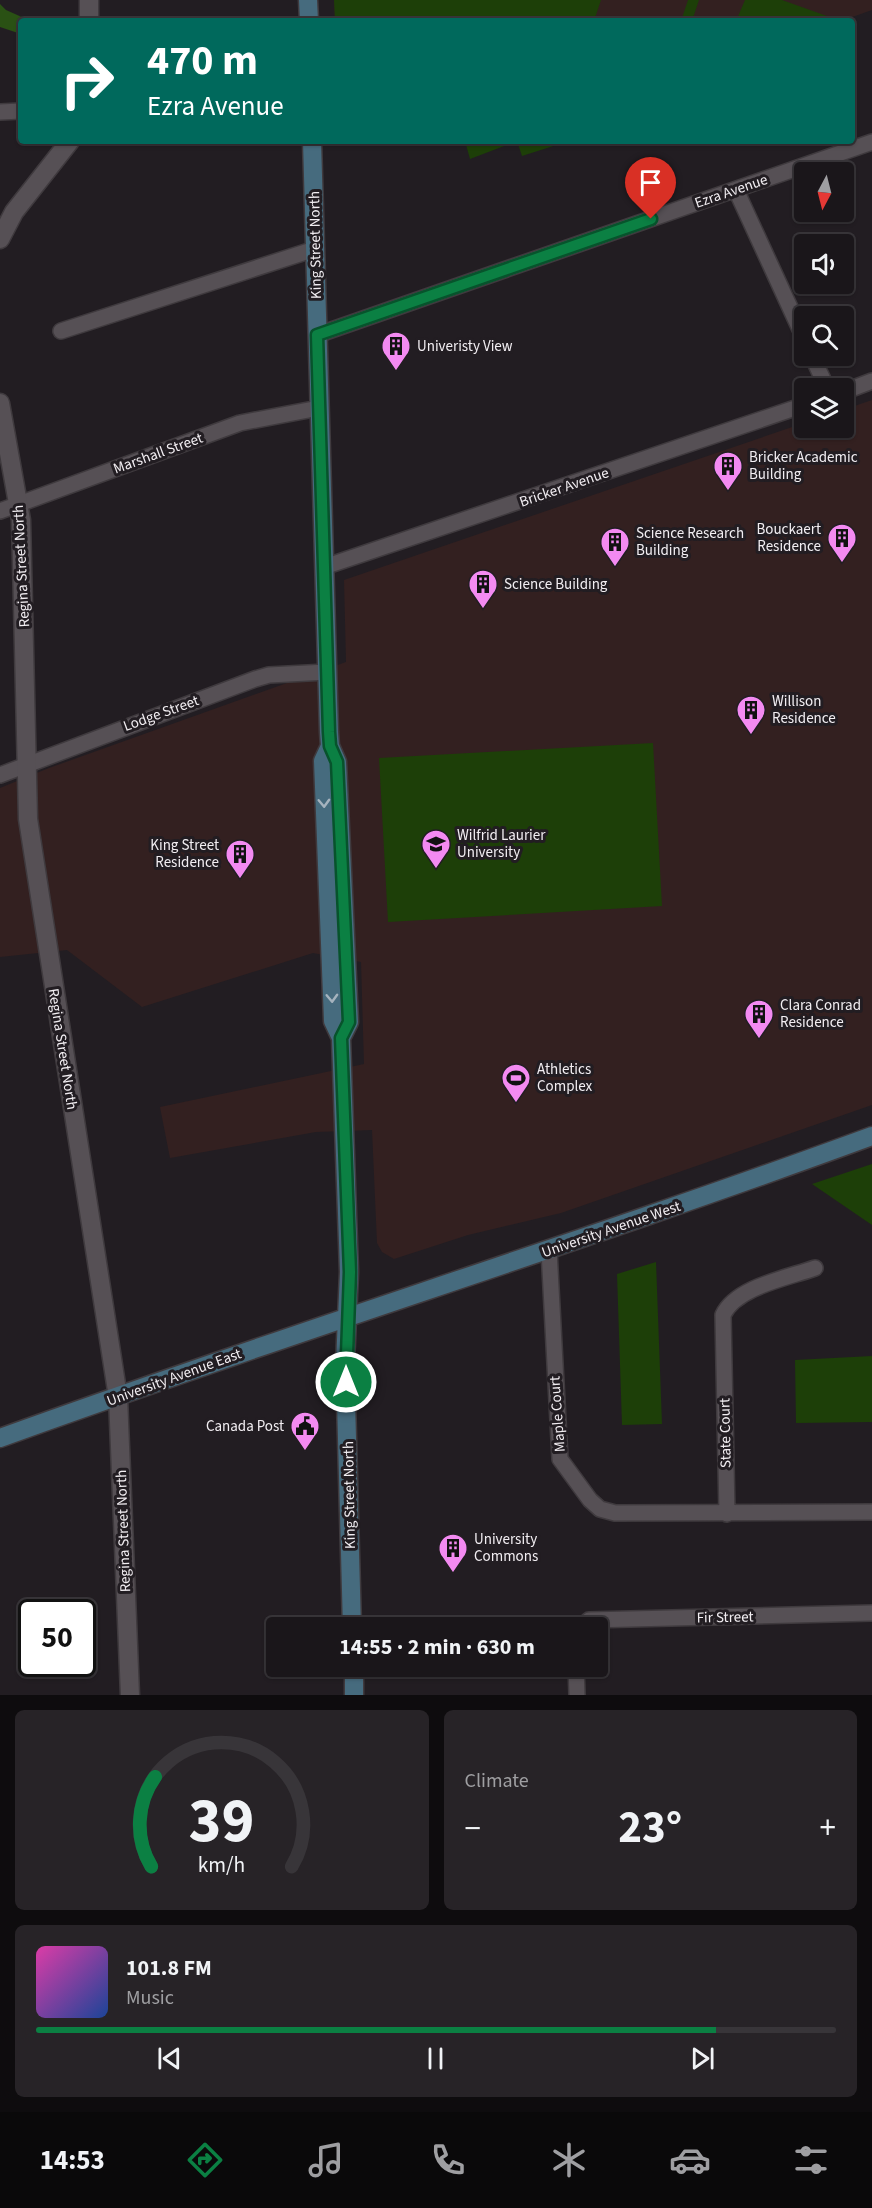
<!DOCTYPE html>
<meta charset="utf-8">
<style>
body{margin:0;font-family:"Source Sans 3",sans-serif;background:#272327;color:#f1f3f6;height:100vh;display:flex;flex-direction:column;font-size:22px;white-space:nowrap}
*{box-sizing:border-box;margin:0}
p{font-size:20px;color:#9f9fa2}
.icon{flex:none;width:33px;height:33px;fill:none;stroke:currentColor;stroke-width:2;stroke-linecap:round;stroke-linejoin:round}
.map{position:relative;height:1695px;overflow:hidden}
.details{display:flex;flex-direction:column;gap:15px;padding:15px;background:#0e0c0e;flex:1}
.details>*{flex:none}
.hud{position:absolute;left:18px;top:18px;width:837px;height:126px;border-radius:6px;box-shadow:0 2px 4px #0004,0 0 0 2px #383539;background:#00695c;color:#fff;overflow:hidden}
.needle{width:39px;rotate:187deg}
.fabs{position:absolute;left:794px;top:162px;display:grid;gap:12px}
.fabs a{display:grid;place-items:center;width:60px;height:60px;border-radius:6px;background:#1a161a;box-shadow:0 2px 4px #0004,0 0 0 2px #383539;font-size:30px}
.speed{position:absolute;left:18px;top:1599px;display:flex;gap:12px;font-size:30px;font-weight:700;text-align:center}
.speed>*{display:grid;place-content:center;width:78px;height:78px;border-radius:50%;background:#1a161a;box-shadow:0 2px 4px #0004,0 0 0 2px #383539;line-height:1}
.speed .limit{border:3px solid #111;border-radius:9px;background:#fff;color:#111}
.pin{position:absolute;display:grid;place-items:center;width:51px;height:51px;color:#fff;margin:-62px -26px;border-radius:50% 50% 50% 0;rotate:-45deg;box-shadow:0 0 6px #0007}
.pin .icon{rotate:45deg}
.me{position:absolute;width:66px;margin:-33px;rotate:0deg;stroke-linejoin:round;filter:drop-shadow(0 0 4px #0008)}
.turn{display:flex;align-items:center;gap:21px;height:126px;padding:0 30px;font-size:27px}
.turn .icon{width:78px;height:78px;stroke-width:2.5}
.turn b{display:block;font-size:42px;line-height:51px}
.big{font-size:45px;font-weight:700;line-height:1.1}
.details .tile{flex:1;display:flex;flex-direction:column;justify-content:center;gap:9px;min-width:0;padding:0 21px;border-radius:9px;background:#272327}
.details .dial{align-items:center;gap:0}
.dial svg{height:156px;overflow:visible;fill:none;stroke:#383539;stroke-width:7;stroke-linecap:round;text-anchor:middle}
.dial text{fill:#f1f3f6;stroke:none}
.song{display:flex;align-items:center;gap:18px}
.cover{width:72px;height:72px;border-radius:9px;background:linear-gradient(135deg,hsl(320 70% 55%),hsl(220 70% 35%))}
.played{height:6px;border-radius:3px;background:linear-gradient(90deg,#0b8043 85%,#383539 85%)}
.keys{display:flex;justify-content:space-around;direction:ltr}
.heat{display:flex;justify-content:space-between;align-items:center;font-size:33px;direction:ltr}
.details .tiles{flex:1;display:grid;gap:15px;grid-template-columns:1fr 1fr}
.tile:last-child{grid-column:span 2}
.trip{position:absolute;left:266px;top:1617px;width:342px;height:60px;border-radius:6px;background:#1a161a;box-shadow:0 2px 4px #0004,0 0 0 2px #383539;font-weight:700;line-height:60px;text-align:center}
.tabs{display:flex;height:96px;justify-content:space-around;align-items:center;background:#0a090a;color:#9f9fa2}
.tabs .icon{width:42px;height:42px}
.tabs .current{color:#0b8043}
.tabs b{font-size:27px;color:#f1f3f6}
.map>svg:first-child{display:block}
.education{fill:#332020}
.green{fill:#1d3f08}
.forest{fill:#2a5114}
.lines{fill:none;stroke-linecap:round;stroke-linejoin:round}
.minor-casing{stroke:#3f3a3e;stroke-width:18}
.tertiary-casing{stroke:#3f3a3e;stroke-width:21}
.secondary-casing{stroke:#3f3a3e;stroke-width:21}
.minor{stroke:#565055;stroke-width:15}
.tertiary{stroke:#565055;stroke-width:18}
.secondary{stroke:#466b7e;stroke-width:18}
.oneway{stroke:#a5b3be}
.route-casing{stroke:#07532c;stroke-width:15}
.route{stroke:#0b8043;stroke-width:10}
.labels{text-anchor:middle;stroke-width:6;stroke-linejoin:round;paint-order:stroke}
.street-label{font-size:15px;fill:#f2eef2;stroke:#221d22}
.poi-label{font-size:15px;fill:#f2eef2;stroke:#221d22;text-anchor:start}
</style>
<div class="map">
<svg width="872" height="1695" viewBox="0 0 872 1695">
<rect width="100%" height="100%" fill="#221d22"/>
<path class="education" d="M 334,0 L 872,0 L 872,10 L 841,21 L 335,21 Z
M 872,400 L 872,1105 L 561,1213 L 468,1235 L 394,1259 L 382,1252 L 377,1243 L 372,1130 L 316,1132 L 170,1158 L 160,1107 L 364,1064 L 361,962 L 313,953 L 142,1007 L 67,950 L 0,957 L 0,788 L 49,768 L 346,662 L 344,580 L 804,423 L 804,428 L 843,428 L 843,410 Z"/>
<path class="green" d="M 334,0 L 601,0 L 594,21 L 335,21 Z
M 688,0 L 699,0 L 692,21 L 681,21 Z
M 745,0 L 782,0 L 841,21 L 736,21 Z
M 465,141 L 569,141 L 522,156 L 517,141 L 470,159 Z
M 653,743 L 662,906 L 388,922 L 379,758 Z
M 872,1164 L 872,1225 L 812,1184 Z
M 656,1262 L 662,1424 L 622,1425 L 617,1274 Z
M 872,1356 L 872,1422 L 796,1423 L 795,1360 Z"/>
<path class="forest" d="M 0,4 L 6,10 L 24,18 L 21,34 L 0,27 Z"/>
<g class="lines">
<g class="minor-casing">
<path id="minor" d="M 0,112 L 21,111
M 736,190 L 804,338
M 61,331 L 315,249
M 317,335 L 872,142
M 812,356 L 827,388
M 843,392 L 872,381
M 0,511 L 240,423 L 319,408
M 324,567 L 804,405
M 0,775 L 255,679 L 269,675 L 327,672
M 549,1250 L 560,1459 L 590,1500 L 600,1509 L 615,1513 L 872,1512
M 727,1514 L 723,1315 C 736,1287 787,1278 815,1268
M 580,1628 L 589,1620 L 872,1613
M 576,1666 L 577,1695"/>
</g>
<g class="tertiary-casing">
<path id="tertiary" d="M 89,0 L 89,21
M 0,239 L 14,212 L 70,141
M 0,403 L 21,520 L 28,819 L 118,1397 L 130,1695"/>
</g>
<g class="secondary-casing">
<path id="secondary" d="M 308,0 L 309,21
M 312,141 L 329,732 L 330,746 L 337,762 L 349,1022 L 341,1038
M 330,746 L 323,761 L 333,1021 L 341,1038 L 349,1272 L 345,1363 L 352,1628
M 0,1438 C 289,1333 583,1242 872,1136
M 354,1666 L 354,1695"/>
</g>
<use href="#minor" class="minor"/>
<use href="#tertiary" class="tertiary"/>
<use href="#secondary" class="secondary"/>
</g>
<defs><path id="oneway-chevron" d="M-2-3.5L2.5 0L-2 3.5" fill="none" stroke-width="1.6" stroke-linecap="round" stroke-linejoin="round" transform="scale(1.5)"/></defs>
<g class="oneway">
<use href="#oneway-chevron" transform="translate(324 803) rotate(88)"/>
<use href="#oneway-chevron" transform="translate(332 998) rotate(88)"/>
</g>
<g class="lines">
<g class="route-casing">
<path id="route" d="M 346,1382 L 350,1272 L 341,1038 L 349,1022 L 337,762 L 330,746 L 329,732 L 317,335 L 651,219"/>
</g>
<use href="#route" class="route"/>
</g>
<defs>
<g id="building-pin" transform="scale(1.5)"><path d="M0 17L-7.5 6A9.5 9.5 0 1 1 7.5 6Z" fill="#f38af1" stroke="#221d22"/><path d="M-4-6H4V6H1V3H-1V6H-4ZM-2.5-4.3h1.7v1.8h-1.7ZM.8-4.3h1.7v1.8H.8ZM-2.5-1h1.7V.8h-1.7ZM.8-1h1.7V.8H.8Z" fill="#111"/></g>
<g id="university-pin" transform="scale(1.5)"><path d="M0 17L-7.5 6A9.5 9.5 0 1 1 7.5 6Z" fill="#f38af1" stroke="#221d22"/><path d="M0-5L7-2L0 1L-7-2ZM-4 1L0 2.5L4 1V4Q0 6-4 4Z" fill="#111"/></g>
<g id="stadium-pin" transform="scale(1.5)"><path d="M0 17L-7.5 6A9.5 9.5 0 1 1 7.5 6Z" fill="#f38af1" stroke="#221d22"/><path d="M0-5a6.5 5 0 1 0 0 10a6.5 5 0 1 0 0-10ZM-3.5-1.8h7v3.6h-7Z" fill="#111"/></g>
<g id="civic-pin" transform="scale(1.5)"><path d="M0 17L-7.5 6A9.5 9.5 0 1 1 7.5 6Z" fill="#f38af1" stroke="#221d22"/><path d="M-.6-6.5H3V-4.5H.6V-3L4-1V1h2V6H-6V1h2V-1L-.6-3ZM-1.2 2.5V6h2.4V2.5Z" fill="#111"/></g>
</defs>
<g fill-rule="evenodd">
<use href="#building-pin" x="396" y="346"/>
<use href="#building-pin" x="728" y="466"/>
<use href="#building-pin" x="842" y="538"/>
<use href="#building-pin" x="615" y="542"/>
<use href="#building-pin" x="483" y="584"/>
<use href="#building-pin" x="751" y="710"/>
<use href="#university-pin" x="436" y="844"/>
<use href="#building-pin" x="240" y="854"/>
<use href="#building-pin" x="759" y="1014"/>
<use href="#stadium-pin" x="516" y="1078"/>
<use href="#civic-pin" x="305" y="1426"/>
<use href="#building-pin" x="453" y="1548"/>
</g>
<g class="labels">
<g class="street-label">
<text transform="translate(731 191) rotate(-19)" y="5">Ezra Avenue</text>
<text transform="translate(315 245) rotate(-91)" y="5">King Street North</text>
<text transform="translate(158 453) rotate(-20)" y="5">Marshall Street</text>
<text transform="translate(564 487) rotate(-19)" y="5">Bricker Avenue</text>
<text transform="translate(21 566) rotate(-93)" y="5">Regina Street North</text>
<text transform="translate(161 713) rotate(-20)" y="5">Lodge Street</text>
<text transform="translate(63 1049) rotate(81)" y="5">Regina Street North</text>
<text transform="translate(611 1229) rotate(-19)" y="5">University Avenue West</text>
<text transform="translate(174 1377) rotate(-20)" y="5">University Avenue East</text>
<text transform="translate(557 1414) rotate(-94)" y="5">Maple Court</text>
<text transform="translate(725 1433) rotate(-91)" y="5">State Court</text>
<text transform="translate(349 1495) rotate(-91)" y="5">King Street North</text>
<text transform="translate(123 1531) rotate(-92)" y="5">Regina Street North</text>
<text transform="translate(725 1617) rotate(-1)" y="5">Fir Street</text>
</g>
<g class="poi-label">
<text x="417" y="351">Univeristy View</text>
<text x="749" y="462">Bricker Academic<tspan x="749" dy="17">Building</tspan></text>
<text x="821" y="534" text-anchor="end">Bouckaert<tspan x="821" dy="17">Residence</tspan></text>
<text x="636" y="538">Science Research<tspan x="636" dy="17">Building</tspan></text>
<text x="504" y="589">Science Building</text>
<text x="772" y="706">Willison<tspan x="772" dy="17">Residence</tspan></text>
<text x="457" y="840">Wilfrid Laurier<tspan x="457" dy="17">University</tspan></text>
<text x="219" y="850" text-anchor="end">King Street<tspan x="219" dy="17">Residence</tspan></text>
<text x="780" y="1010">Clara Conrad<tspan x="780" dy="17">Residence</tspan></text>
<text x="537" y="1074">Athletics<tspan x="537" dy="17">Complex</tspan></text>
<text x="284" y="1431" text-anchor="end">Canada Post</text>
<text x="474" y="1544">University<tspan x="474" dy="17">Commons</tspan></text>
</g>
</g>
</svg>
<div class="fabs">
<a><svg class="needle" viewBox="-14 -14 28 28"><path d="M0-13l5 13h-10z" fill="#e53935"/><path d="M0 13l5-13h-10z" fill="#9f9fa2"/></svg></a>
<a><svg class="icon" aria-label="sound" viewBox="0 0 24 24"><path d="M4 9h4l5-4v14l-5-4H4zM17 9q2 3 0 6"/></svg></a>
<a><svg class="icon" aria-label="search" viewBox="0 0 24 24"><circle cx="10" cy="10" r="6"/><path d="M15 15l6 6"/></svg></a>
<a><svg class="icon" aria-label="layers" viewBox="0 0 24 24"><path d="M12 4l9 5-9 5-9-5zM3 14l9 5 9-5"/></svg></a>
</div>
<div class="speed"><div class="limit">50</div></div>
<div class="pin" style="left:651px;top:219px;background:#d93025"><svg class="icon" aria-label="arrive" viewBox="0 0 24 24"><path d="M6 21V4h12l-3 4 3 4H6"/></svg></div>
<svg class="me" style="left:346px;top:1382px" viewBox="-20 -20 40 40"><circle r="17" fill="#0b8043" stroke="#fff" stroke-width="3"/><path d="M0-11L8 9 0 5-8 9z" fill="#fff"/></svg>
<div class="trip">14:55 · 2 min · 630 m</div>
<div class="hud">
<div class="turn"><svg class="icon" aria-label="right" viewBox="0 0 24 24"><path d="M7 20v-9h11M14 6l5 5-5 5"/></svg><div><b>470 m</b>Ezra Avenue</div></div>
</div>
</div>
<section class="details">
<div class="tiles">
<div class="tile dial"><svg viewBox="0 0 100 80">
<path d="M14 69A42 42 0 1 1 86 69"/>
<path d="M14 69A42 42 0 0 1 16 23" stroke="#0b8043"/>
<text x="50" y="56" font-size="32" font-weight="700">39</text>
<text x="50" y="72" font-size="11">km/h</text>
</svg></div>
<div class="tile"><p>Climate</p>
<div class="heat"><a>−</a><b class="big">23°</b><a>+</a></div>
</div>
<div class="tile">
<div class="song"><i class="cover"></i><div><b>101.8 FM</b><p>Music</p></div></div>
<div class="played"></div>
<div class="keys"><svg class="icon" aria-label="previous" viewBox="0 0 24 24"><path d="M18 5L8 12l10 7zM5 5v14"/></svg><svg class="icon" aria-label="pause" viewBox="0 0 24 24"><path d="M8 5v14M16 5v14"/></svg><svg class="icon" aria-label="next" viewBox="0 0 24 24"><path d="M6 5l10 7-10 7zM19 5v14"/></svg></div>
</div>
</div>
</section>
<nav class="tabs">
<b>14:53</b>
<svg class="icon current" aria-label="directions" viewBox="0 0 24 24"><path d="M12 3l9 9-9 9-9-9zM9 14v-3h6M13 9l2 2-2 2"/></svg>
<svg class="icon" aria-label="music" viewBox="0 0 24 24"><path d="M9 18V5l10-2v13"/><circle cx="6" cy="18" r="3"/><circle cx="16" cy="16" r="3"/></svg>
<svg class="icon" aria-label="phone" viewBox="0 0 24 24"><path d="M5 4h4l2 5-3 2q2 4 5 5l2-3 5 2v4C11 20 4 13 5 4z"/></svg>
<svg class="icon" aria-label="climate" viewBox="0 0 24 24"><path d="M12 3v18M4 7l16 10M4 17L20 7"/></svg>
<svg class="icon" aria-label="car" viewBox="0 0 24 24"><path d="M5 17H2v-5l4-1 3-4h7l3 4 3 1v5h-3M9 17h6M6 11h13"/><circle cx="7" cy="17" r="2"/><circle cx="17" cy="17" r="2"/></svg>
<svg class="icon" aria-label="filters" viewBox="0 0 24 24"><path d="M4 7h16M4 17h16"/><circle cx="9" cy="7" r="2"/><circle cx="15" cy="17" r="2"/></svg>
</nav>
